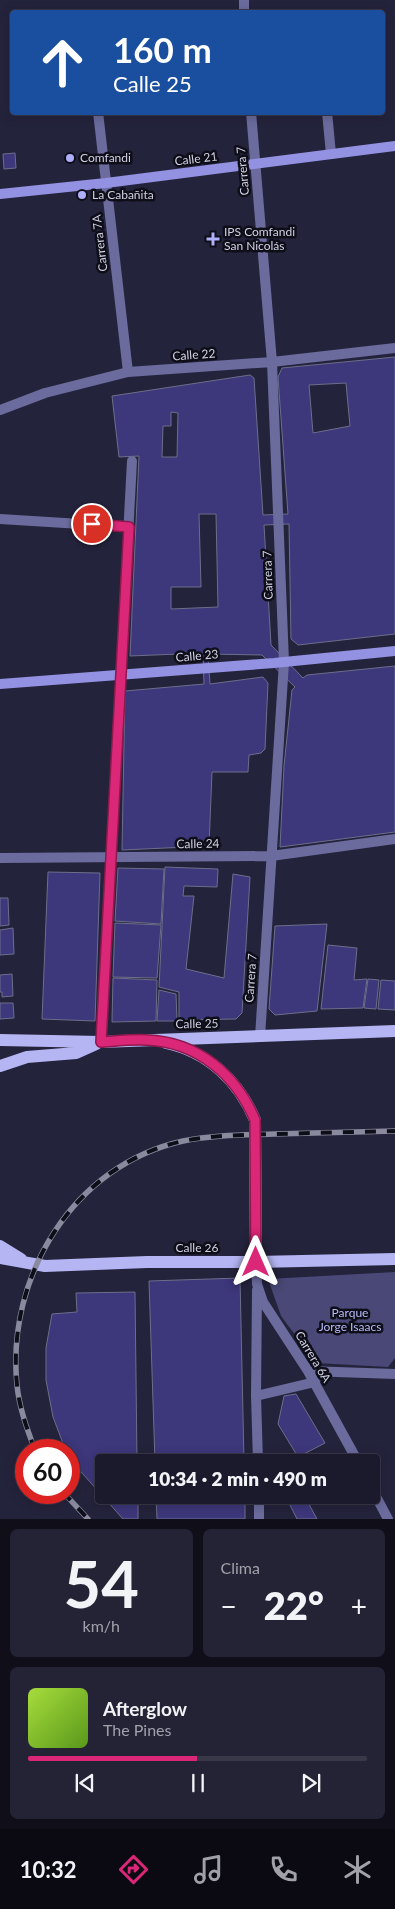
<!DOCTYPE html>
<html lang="es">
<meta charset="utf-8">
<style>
body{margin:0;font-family:Lato,sans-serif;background:#242335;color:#f1f3f6;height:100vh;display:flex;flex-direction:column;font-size:19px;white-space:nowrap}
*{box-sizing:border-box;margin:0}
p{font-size:16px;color:#a0a1aa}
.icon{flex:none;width:28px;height:28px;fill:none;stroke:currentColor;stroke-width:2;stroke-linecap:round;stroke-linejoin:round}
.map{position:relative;height:1519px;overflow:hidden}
.drawer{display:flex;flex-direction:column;gap:10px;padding:10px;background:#0f0e19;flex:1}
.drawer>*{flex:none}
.top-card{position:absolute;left:10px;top:10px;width:375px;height:105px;border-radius:5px;box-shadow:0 2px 12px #0003,0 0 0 1px #393849;background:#1a4fa0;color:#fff;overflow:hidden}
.speed{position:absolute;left:15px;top:1439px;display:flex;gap:10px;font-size:25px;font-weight:700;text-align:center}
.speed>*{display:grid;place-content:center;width:65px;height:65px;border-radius:50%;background:#1b1a2d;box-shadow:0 2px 12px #0003,0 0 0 1px #393849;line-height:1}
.speed .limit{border:8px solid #d22;background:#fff;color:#111}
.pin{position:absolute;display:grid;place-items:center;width:42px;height:42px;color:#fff;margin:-21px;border:2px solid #fff;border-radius:50%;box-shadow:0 1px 5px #0007}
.me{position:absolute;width:55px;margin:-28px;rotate:0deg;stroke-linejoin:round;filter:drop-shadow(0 0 4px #0008)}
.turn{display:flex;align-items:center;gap:18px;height:105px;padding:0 20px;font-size:22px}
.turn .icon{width:65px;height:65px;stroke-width:2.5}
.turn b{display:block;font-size:35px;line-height:42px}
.big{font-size:38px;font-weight:800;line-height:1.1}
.drawer .widget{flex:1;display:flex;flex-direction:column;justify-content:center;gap:8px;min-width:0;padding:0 18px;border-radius:8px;background:#242335}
.drawer .dial{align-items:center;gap:0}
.dial b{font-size:65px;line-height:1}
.song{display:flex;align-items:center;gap:15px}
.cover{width:60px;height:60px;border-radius:8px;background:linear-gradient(135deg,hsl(80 70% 55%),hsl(90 70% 35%))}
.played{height:5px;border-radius:2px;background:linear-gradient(90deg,#db2777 50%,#393849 50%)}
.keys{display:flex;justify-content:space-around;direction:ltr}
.heat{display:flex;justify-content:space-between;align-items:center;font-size:28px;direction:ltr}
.drawer .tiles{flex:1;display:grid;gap:10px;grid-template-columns:1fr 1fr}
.widget:last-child{grid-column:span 2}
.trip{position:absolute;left:95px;top:1454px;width:285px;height:50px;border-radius:5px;background:#1b1a2d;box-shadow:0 2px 12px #0003,0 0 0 1px #393849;font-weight:800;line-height:50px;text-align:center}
.tab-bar{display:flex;height:80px;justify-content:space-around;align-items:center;background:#0b0a12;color:#a0a1aa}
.tab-bar .icon{width:35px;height:35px}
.tab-bar .active{color:#db2777}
.tab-bar b{font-size:22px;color:#f1f3f6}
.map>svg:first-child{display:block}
.green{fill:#494876}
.building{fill:#3d377b;stroke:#6d6e8b;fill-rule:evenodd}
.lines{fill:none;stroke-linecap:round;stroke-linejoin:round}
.minor{stroke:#6b6b9d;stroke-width:10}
.secondary{stroke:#9391e1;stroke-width:10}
.primary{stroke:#b5b5f3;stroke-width:12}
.rail-casing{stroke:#8a8a9e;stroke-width:5.5}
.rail{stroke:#0e0e19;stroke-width:4;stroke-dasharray:11;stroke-linecap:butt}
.route-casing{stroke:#8e194d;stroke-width:12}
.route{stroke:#db2777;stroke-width:9}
.poi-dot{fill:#aeaefa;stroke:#0e0e19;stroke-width:2}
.labels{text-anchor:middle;stroke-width:5;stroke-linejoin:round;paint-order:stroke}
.poi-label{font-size:12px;fill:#d0d1e2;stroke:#0e0e19;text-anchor:start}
.street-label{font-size:12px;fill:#d0d1e2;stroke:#0e0e19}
.park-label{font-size:12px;fill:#b9baf7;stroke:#0e0e19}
</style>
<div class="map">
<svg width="395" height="1519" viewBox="0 0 395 1519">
<rect width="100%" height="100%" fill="#24233c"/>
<path class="green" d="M 395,1272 L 395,1358 L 388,1367 L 316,1363 L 281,1316 L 268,1279 Z"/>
<path class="building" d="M 15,153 L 16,168 L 4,169 L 3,154 Z
M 395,357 L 395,634 L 298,645 L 291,639 L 289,524 L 264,525 L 271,645 L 303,678 L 307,675 L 395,666 L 395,832 L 280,847 L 284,766 L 292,690 L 295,687 L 262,655 L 208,654 L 210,684 L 263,677 L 268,683 L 265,749 L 261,753 L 249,755 L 248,772 L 212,772 L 209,846 L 122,850 L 125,691 L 204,684 L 203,653 L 130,656 L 139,456 L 119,457 L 112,396 L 250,375 L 254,378 L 263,515 L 288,514 L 278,377 L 282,368 ZM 346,383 L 350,426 L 313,433 L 309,385 ZM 171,412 L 178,413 L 177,457 L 162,457 L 163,426 L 171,426 ZM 199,514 L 216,514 L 218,607 L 171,609 L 171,587 L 201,587 Z
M 165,867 L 218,869 L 217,887 L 184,886 L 183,896 L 194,896 L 186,969 L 224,978 L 233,874 L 250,877 L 242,1013 L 236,1019 L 179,1020 L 179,992 L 159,987 Z
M 118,868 L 164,869 L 161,924 L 115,921 Z
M 48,872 L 100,873 L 95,1021 L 42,1019 Z
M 0,898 L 8,898 L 9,925 L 0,926 Z
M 115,923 L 161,925 L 157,978 L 113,977 Z
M 327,924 L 317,1011 L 275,1015 L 269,1009 L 275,926 Z
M 13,928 L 14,954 L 0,955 L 0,930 Z
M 328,945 L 357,948 L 354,980 L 367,979 L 363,1008 L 321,1009 Z
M 12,974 L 13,996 L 2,997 L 2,992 L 0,992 L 0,975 Z
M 113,978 L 157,980 L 156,1021 L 112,1022 Z
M 368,979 L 379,980 L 376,1009 L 364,1008 Z
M 381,980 L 395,981 L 395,1010 L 378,1009 Z
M 159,990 L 176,994 L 177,1021 L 157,1021 Z
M 0,1003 L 13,1003 L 14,1018 L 0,1019 Z
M 240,1278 L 244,1462 L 155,1462 L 149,1281 Z
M 135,1292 L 137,1462 L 104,1462 L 104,1495 L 138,1495 L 138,1519 L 123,1519 L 74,1464 L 69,1454 L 69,1450 L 67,1450 L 64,1446 L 53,1417 L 46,1380 L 46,1348 L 52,1314 L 77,1312 L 76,1293 Z
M 296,1394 L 325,1443 L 298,1457 L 278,1424 L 284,1396 Z
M 156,1495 L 245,1495 L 245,1519 L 157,1519 Z
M 285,1495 L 304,1495 L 317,1519 L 297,1519 Z"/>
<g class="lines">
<path class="minor" d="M 244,0 L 244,12
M 98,112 L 128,372
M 251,112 L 272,362 L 284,662 L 260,1037
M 327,112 L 331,154
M 0,410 L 45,393 L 128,372 L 272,362 L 395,348
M 0,519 L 129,527
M 0,858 L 271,856 L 395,839
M 101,1042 L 132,461
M 256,1262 L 257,1284 L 263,1302 L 308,1371 L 358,1462
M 308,1371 L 395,1374
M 256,1396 L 257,1290
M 258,1462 L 256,1396 L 315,1382
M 371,1487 L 388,1519
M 259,1495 L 259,1519"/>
<path class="secondary" d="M 0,194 L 106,183 L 395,146
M 0,684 L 274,663 L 395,651"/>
<path class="primary" d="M 0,1040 L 101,1042 L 395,1031
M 166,1043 C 209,1052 239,1082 255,1120 L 256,1262
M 0,1066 L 27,1057 L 76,1053 L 96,1044
M 0,1246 L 21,1259
M 0,1258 L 45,1266 L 147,1262 L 256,1262 L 395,1259"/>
<g class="rail-casing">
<path id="rail" d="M 35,1450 C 27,1429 19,1407 17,1385 C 6,1277 73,1165 183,1141 C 213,1135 244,1135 274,1134 C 314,1133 355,1132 395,1131
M 63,1492 L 88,1519"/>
</g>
<use href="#rail" class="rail"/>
</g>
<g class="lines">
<g class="route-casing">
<path id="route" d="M 92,524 L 129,527 L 101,1042 C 116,1041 132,1039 147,1040 C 198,1042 236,1075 255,1120 L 256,1262"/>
</g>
<use href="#route" class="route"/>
</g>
<g class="poi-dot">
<circle cx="70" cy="158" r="5"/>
<circle cx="82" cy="195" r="5"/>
<path d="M210.5 231.5h5v5h5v5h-5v5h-5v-5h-5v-5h5z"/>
</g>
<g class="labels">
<g class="poi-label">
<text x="80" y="162">Comfandi</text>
<text x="92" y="199">La Cabañita</text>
<text x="224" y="236">IPS Comfandi<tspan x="224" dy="14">San Nicolás</tspan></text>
</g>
<g class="street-label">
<text transform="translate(196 159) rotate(-7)" y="4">Calle 21</text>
<text transform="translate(243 171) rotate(-95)" y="4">Carrera 7</text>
<text transform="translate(100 243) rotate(-97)" y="4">Carrera 7A</text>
<text transform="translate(194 355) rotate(-4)" y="4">Calle 22</text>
<text transform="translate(268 575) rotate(-92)" y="4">Carrera 7</text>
<text transform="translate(197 656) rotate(-5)" y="4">Calle 23</text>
<text transform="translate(198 844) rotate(-1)" y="4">Calle 24</text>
<text transform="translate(251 978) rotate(-86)" y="4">Carrera 7</text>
<text transform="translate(197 1024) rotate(-1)" y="4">Calle 25</text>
<text x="197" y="1252">Calle 26</text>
<text transform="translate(313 1357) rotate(59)" y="4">Carrera 6A</text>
</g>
<g class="park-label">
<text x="350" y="1317">Parque<tspan x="350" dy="14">Jorge Isaacs</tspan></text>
</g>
</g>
</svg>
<div class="speed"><div class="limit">60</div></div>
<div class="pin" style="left:92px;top:524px;background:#d93025"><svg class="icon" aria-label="arrive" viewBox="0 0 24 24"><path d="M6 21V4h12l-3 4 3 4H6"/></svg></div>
<svg class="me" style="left:256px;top:1262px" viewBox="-20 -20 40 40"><path d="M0-17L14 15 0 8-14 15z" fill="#db2777" stroke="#fff" stroke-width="4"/></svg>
<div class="trip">10:34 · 2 min · 490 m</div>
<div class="top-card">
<div class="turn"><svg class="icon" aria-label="ahead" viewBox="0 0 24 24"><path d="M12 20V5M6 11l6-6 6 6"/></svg><div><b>160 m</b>Calle 25</div></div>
</div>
</div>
<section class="drawer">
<div class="tiles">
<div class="widget dial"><b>54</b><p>km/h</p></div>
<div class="widget"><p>Clima</p>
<div class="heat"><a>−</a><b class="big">22°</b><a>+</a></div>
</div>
<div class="widget">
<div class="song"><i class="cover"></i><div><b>Afterglow</b><p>The Pines</p></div></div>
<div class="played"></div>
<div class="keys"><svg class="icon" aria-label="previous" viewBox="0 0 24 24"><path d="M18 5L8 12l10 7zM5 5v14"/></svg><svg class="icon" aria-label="pause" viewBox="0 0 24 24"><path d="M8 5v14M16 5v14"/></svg><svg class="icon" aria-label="next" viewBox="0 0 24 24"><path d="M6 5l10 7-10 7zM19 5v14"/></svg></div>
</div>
</div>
</section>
<nav class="tab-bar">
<b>10:32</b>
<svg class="icon active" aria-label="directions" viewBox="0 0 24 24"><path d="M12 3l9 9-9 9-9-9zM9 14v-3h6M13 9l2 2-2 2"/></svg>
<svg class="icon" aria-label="music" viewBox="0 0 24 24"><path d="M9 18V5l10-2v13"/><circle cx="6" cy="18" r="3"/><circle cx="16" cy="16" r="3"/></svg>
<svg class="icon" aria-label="phone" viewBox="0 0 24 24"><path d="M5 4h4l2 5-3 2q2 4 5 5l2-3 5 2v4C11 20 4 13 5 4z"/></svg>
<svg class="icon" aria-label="climate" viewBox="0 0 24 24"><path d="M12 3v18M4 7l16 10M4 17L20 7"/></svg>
</nav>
